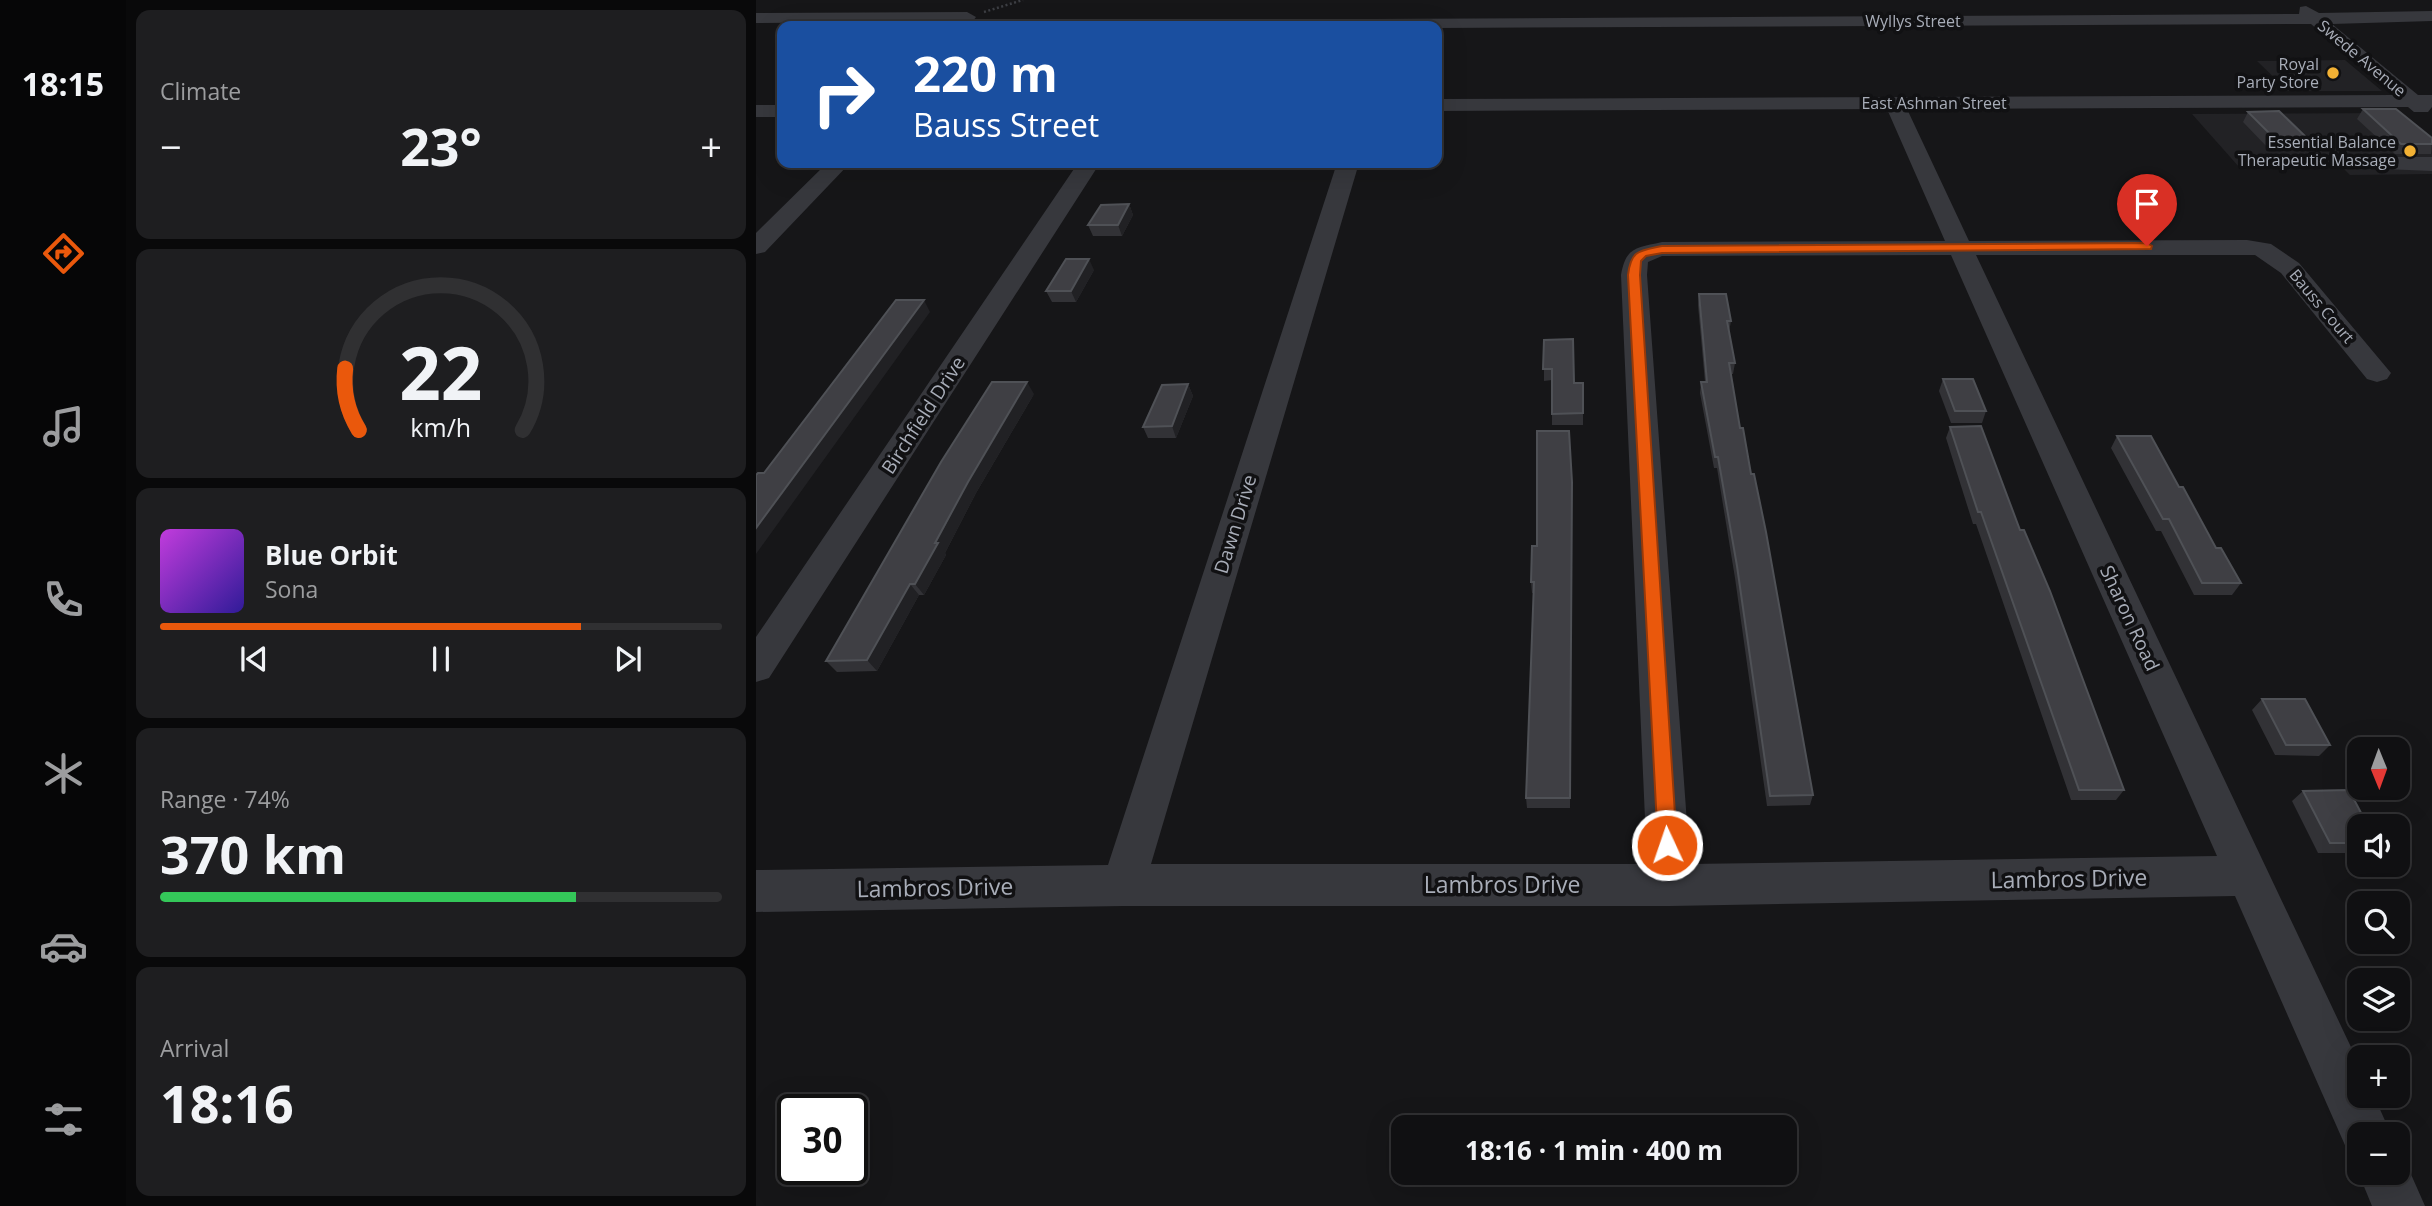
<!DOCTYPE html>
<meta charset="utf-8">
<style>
body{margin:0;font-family:"Open Sans",sans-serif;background:#1e1e20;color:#f1f3f6;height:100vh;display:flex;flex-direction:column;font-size:26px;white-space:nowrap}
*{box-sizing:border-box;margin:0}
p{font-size:23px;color:#9c9d9f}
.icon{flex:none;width:38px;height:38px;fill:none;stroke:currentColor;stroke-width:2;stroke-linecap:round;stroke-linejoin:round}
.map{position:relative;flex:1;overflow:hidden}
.panel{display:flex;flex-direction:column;gap:10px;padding:10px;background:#09090a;width:630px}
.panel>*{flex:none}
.top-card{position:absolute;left:21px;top:21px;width:665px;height:147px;border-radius:14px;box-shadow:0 7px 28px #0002,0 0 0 2px #303032;background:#1a4fa0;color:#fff;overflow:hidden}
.needle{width:46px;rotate:179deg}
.tools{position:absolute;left:1591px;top:737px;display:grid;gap:14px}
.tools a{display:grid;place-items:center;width:63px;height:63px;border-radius:14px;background:#101012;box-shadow:0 7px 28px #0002,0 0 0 2px #303032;font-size:35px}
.speed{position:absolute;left:21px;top:1094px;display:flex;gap:14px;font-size:35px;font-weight:700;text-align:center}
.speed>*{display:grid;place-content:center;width:91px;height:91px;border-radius:50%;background:#101012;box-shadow:0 7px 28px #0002,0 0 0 2px #303032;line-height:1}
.speed .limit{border:4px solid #111;border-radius:10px;background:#fff;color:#111}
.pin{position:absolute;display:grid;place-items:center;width:60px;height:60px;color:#fff;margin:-72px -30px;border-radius:50% 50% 50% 0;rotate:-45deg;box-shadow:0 0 7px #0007}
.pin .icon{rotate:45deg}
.me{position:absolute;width:77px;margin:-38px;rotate:357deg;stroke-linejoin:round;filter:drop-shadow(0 0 5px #0008)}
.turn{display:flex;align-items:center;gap:24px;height:147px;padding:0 21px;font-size:32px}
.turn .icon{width:91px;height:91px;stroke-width:2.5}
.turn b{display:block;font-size:49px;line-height:60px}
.big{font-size:52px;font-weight:700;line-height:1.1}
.panel .widget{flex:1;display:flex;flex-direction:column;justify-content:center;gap:10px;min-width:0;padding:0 24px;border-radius:14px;background:#1e1e20}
.panel .dial{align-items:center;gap:0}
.dial svg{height:182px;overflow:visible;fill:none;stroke:#303032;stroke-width:7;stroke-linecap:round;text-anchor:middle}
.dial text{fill:#f1f3f6;stroke:none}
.song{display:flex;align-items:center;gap:21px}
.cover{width:84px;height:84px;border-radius:10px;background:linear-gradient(135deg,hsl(290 70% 55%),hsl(250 70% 35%))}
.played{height:7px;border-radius:4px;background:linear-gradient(90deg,#ea580c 75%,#303032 75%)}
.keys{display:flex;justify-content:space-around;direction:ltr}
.heat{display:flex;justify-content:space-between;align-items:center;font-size:38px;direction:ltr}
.charge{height:10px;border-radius:5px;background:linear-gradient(90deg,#34c759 74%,#303032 0)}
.trip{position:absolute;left:635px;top:1115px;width:406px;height:70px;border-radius:14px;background:#101012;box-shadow:0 7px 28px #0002,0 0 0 2px #303032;font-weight:700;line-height:70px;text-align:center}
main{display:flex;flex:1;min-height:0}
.tabs{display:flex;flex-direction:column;width:126px;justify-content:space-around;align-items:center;background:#060607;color:#9c9d9f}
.tabs .icon{width:49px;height:49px}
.tabs .on{color:#ea580c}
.tabs b{font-size:32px;color:#f1f3f6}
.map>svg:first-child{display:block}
.built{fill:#222225}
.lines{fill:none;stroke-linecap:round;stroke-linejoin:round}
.path{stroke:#3d3f44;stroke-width:2.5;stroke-dasharray:2 2.5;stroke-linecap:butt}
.minor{fill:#37383d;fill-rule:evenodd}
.wall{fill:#323236}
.shaded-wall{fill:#212124}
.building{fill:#3f3f44;stroke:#4f5156;stroke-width:2}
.route{fill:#ea580c;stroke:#983908;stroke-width:2}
.poi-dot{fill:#f2b134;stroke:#111113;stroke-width:2.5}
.labels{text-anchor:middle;stroke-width:7;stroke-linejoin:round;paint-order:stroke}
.far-street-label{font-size:16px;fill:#a8adb8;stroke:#111113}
.far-poi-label{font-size:16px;fill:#a8adb8;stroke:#111113;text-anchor:end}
.street-label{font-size:19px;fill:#a8adb8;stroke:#111113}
.near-street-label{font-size:23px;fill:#a8adb8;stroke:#111113}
</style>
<main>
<nav class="tabs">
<b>18:15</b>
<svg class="icon on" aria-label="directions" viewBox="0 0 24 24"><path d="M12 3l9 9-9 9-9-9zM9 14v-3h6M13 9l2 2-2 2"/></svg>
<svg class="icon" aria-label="music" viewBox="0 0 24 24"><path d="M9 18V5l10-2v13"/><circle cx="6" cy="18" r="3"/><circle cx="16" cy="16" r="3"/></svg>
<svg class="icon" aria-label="phone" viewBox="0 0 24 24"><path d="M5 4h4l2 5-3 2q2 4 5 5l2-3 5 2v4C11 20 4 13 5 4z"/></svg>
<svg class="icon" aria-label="climate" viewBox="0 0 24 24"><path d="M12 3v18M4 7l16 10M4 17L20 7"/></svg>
<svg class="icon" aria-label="car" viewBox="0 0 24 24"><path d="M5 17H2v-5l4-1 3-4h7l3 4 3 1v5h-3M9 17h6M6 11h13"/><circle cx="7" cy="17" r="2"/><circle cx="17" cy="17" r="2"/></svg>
<svg class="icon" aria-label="filters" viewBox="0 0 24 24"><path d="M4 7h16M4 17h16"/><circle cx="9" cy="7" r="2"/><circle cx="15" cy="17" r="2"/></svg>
</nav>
<section class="panel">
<div class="widget"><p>Climate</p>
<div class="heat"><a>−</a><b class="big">23°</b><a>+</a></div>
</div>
<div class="widget dial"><svg viewBox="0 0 100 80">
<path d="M14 69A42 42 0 1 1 86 69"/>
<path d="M14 69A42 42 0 0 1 8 42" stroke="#ea580c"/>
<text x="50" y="56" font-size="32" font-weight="700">22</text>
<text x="50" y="72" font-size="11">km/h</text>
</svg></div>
<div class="widget">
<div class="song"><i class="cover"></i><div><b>Blue Orbit</b><p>Sona</p></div></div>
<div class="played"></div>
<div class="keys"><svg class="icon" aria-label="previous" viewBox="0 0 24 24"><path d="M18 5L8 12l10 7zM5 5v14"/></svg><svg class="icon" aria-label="pause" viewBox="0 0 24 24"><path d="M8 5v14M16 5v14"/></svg><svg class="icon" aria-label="next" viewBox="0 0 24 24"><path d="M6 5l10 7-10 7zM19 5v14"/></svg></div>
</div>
<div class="widget"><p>Range · 74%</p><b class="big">370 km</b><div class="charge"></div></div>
<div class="widget"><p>Arrival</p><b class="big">18:16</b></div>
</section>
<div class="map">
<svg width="1676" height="1206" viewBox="0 0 1676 1206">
<rect width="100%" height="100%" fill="#161618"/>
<path class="built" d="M 1589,60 L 1626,91 L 1532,91 L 1501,61 Z
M 1645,113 L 1676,140 L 1676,174 L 1594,175 L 1585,166 L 1483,167 L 1436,114 Z"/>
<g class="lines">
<path class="path" d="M 228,12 L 267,0"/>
<path class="minor" d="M 1550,6 L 1563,13 L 1676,11 L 1676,21 L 1576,24 L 1662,95 L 1676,95 L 1676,107 L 1672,112 L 1658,112 L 1652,107 L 1151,109 L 1213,241 L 1491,240 L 1515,244 L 1543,263 L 1635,373 L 1631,379 L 1621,382 L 1611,379 L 1525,273 L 1499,255 L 1220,255 L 1603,1064 L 1603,1096 L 1618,1096 L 1635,1134 L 1603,1134 L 1603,1156 L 1592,1152 L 1479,896 L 914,906 L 367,906 L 0,912 L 0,870 L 352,865 L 581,163 L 603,163 L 395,864 L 891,864 L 865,275 C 870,246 881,248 906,242 L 1189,241 L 1131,109 L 681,111 L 681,99 L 1638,95 L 1555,24 L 681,28 L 426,26 L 427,20 L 1540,14 L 1543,14 L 1544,7 ZM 1195,255 L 1461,856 L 934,864 L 891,275 L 892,262 L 906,256 Z
M 211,12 L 220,17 L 217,21 L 0,23 L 0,13 Z
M 0,105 L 26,105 L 26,117 L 0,117 Z
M 1636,157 L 1676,157 L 1676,171 L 1628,169 L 1625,164 L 1628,159 Z
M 71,163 L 94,163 L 9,252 L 0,254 L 0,233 Z
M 322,163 L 344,163 L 13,678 L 0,682 L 0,637 Z
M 1642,1152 L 1646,1154 L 1669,1206 L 1616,1206 L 1602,1172 L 1603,1170 L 1603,1172 L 1642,1172 Z"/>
</g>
<path class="wall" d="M 1607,109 L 1676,138 L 1675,154 L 1639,154 L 1601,119 Z
M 1492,112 L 1551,138 L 1545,148 L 1513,149 L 1487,122 Z
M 373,204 L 377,215 L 366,236 L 337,236 L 332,225 Z
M 338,270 L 320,302 L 296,302 L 290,291 Z
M 943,294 L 975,321 L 973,332 L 979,363 L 977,374 L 975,374 L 984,428 L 995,474 L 1057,795 L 1054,805 L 1011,806 L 979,578 L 961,468 L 958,468 L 944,393 L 945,382 L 949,382 L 942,305 Z
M 788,340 L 818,383 L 827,383 L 827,425 L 796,425 L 796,380 L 788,381 Z
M 1187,379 L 1230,411 L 1226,423 L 1195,423 L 1183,391 Z
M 432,384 L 437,396 L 420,438 L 392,438 L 387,427 Z
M 278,394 L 220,493 L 189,553 L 190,555 L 168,595 L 163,595 L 121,671 L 81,672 L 70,661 Z
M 1194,427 L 1264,530 L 1368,790 L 1360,800 L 1315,800 L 1220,524 L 1217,524 L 1190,438 Z
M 1361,436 L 1460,548 L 1485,583 L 1476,595 L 1438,595 L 1405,531 L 1400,531 L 1355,448 Z
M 816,494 L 814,808 L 771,808 L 770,798 L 778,593 L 776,593 L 775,582 L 781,546 Z
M 1506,699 L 1574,745 L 1563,756 L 1519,755 L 1496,710 Z
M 1547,791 L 1603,826 L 1603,853 L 1562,853 L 1536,801 Z"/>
<path class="shaded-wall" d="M 373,204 L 377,215 L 366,236 L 362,225 Z
M 333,259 L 338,270 L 320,302 L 315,291 Z
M 168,300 L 174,312 L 0,554 L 0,528 Z
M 271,382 L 278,394 L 220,493 L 189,553 L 190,555 L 168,595 L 159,584 L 212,482 Z
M 432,384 L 437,396 L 420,438 L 416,426 Z
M 154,584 L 163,595 L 121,671 L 111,660 Z"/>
<path class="building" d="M 1607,109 L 1640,109 L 1676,138 L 1676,144 L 1645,144 Z
M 1523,111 L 1551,138 L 1518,138 L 1492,112 Z
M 373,204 L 362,225 L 332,225 L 345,205 Z
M 310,259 L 333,259 L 315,291 L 290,291 Z
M 943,294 L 970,294 L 975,321 L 971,321 L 979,363 L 973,363 L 984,428 L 987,428 L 995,474 L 998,474 L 1010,532 L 1057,795 L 1014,796 L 981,566 L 962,457 L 959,457 L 945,382 L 951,382 Z
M 140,300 L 168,300 L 0,528 L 0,475 L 2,473 L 8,473 Z
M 817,339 L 818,383 L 827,383 L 827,413 L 796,414 L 796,369 L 787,369 L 788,340 Z
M 1187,379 L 1217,379 L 1230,411 L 1199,411 Z
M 236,382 L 271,382 L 212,482 L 179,543 L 182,543 L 159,584 L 154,584 L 111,660 L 70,661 L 185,462 Z
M 432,384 L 416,426 L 387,427 L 406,385 Z
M 1225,426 L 1264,530 L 1268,530 L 1294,591 L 1368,790 L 1323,790 L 1225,512 L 1222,512 L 1194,427 Z
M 781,431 L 813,431 L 816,482 L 814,798 L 770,798 L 778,582 L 775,582 L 776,546 L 781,546 Z
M 1361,436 L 1395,436 L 1423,487 L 1427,487 L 1460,548 L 1465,548 L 1485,583 L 1446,583 L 1413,519 L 1407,519 Z
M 1506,699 L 1549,699 L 1574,745 L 1530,745 Z
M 1593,790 L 1612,826 L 1603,826 L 1603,843 L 1574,843 L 1547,791 Z"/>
<path class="route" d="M 1391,243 L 1396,246 L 1395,249 L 906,253 L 890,256 L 885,261 L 884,275 L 921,845 L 918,852 L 911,854 L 904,852 L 902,845 L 872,275 C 875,250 883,251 906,246 Z"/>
<g class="poi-dot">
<circle cx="1577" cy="73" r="7"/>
<circle cx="1654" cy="151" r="7"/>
</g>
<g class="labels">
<g class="far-street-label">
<text x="1157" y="27">Wyllys Street</text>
<text transform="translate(1606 58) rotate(40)" y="6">Swede Avenue</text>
<text x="1178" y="109">East Ashman Street</text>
<text transform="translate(1566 306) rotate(50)" y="6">Bauss Court</text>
</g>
<g class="far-poi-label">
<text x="1563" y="70">Royal<tspan x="1563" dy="18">Party Store</tspan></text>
<text x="1640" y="148">Essential Balance<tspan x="1640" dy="18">Therapeutic Massage</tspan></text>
</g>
<g class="street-label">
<text transform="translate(167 415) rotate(-57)" y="7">Birchfield Drive</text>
<text transform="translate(479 524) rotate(-73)" y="7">Dawn Drive</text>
<text transform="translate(1374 618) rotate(65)" y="7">Sharon Road</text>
</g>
<g class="near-street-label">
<text transform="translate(1313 879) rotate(-1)" y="8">Lambros Drive</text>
<text x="746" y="893">Lambros Drive</text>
<text transform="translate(179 888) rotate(-1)" y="8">Lambros Drive</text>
</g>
</g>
</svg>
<div class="tools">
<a><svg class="needle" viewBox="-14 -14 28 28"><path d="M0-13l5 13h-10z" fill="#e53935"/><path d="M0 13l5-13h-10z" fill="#9c9d9f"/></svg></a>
<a><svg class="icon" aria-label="sound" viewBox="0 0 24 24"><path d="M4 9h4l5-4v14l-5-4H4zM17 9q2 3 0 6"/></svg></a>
<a><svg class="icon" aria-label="search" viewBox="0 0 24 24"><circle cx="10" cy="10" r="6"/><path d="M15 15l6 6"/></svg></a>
<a><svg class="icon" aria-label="layers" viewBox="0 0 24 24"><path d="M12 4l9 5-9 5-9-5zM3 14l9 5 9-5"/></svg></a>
<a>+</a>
<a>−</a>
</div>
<div class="speed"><div class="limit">30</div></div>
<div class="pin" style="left:1391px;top:246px;background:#d93025"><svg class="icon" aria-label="arrive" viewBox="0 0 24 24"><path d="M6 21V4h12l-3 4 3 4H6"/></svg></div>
<svg class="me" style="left:911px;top:845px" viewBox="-20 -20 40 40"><circle r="17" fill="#ea580c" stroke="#fff" stroke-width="3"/><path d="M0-11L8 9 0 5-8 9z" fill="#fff"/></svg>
<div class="trip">18:16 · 1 min · 400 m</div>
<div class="top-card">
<div class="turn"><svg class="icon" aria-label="right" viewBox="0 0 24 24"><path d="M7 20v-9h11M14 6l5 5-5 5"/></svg><div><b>220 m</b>Bauss Street</div></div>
</div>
</div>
</main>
